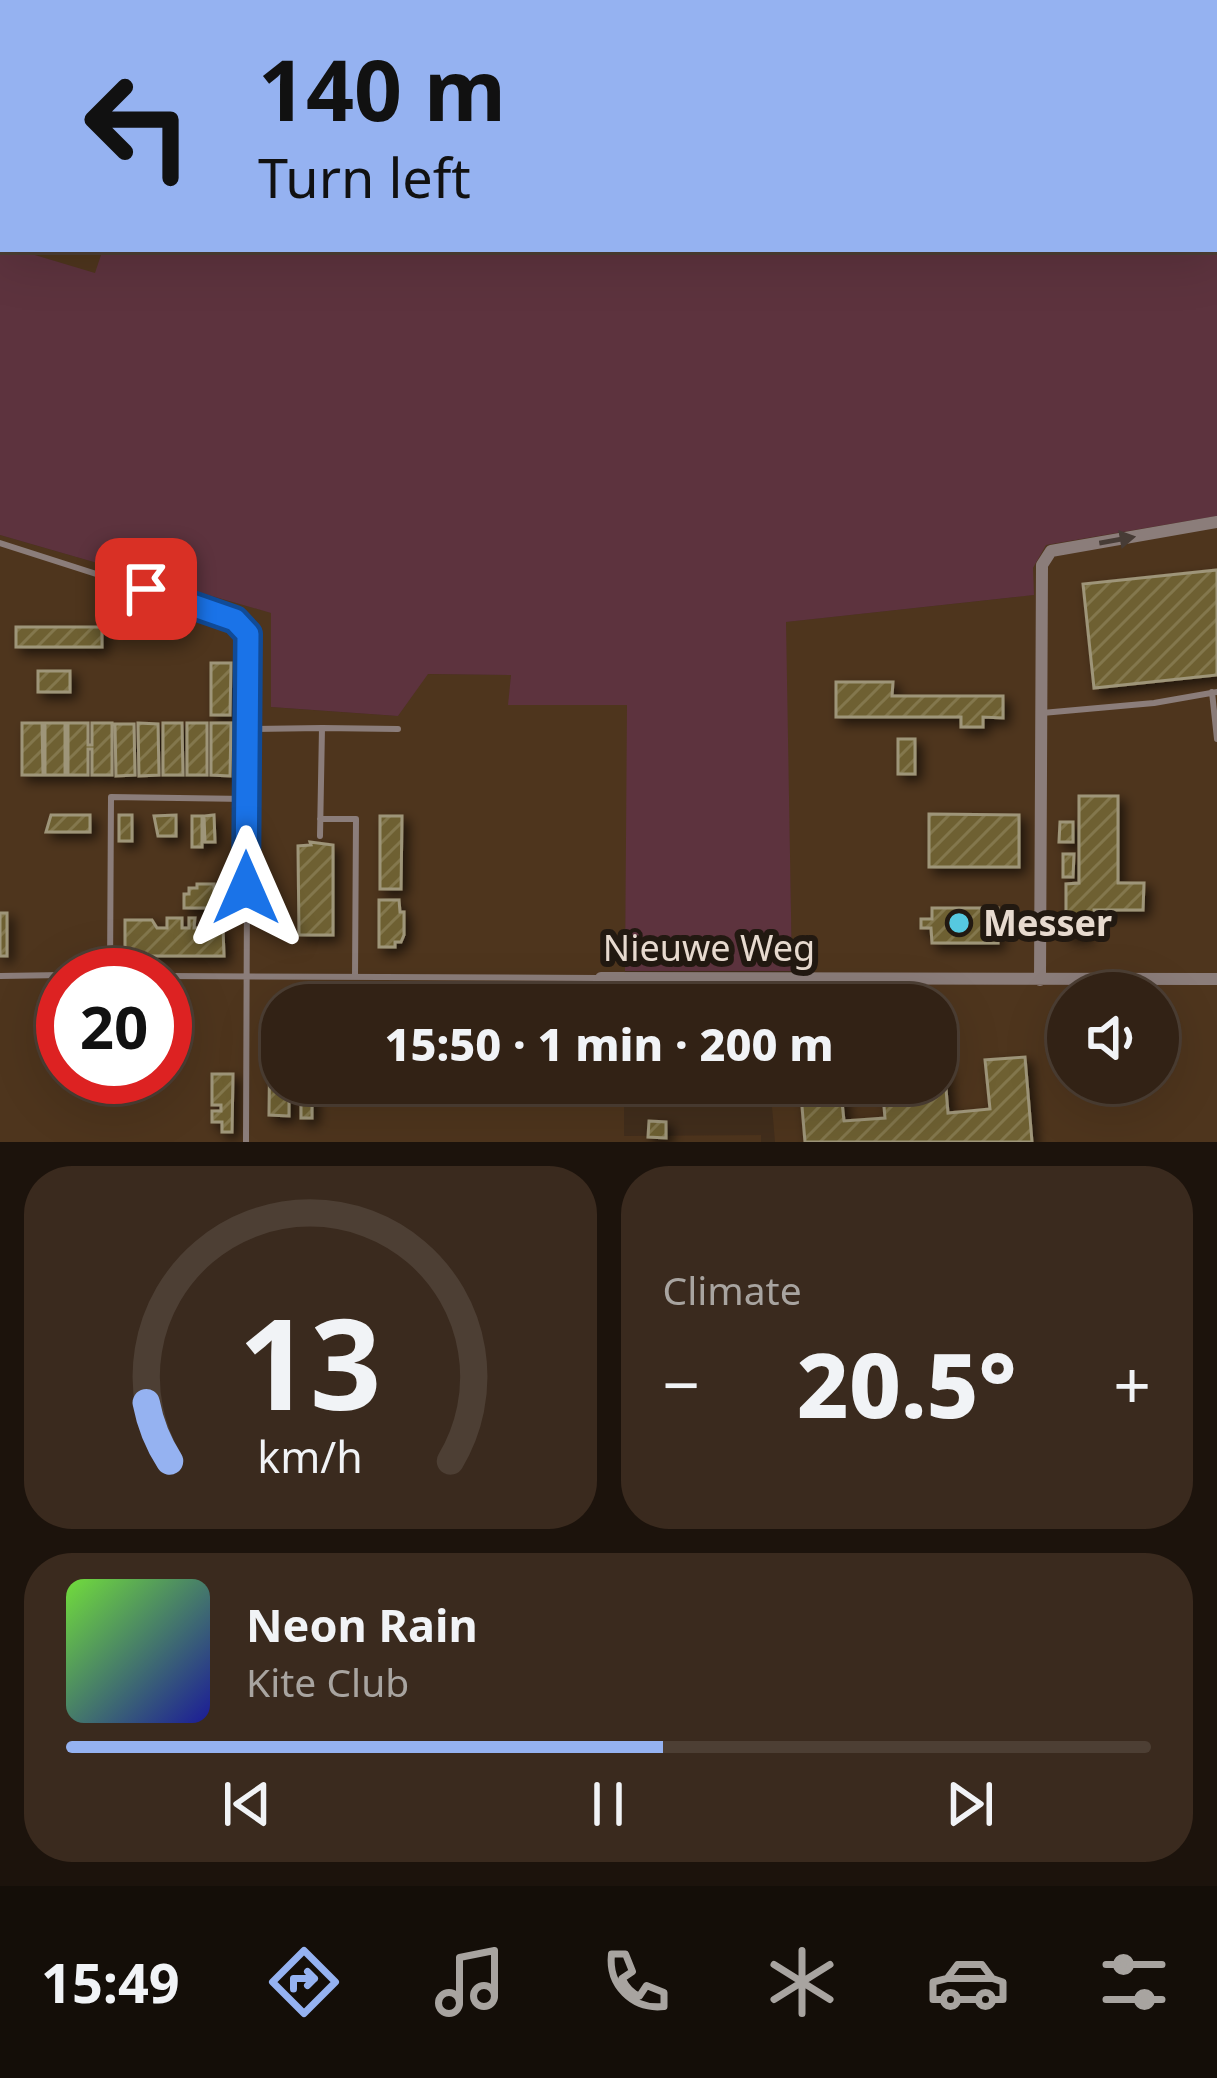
<!DOCTYPE html>
<meta charset="utf-8">
<style>
body{margin:0;font-family:"Noto Sans",sans-serif;background:#3a2a1e;color:#f1f3f6;height:100vh;display:flex;flex-direction:column;font-size:45px;white-space:nowrap}
*{box-sizing:border-box;margin:0}
p{font-size:39px;color:#a8a4a0}
.icon{flex:none;width:66px;height:66px;fill:none;stroke:currentColor;stroke-width:2;stroke-linecap:round;stroke-linejoin:round}
.map{position:relative;height:1142px;overflow:hidden}
.details{display:flex;flex-direction:column;gap:24px;padding:24px;background:#1c130c;flex:1}
.details>*{flex:none}
.guide{position:absolute;left:0px;top:0px;width:1218px;height:252px;box-shadow:0 12px 48px #0002,0 0 0 3px #4d3f34;background:#95b2f1;color:#111;overflow:hidden}
.fabs{position:absolute;left:1047px;top:972px;display:grid;gap:24px}
.fabs a{display:grid;place-items:center;width:132px;height:132px;border-radius:50%;background:#322215;box-shadow:0 12px 48px #0002,0 0 0 3px #4d3f34;font-size:60px}
.speed{position:absolute;left:36px;top:948px;display:flex;gap:24px;font-size:60px;font-weight:700;text-align:center}
.speed>*{display:grid;place-content:center;width:156px;height:156px;border-radius:50%;background:#322215;box-shadow:0 12px 48px #0002,0 0 0 3px #4d3f34;line-height:1}
.speed .limit{border:18px solid #d22;background:#fff;color:#111}
.pin{position:absolute;display:grid;place-items:center;width:102px;height:102px;color:#fff;margin:-51px;border-radius:24px;box-shadow:0 6px 18px #0006}
.me{position:absolute;width:132px;margin:-66px;rotate:0deg;stroke-linejoin:round;filter:drop-shadow(0 0 9px #0008)}
.turn{display:flex;align-items:center;gap:42px;height:252px;padding:0 60px;font-size:54px}
.turn .icon{width:156px;height:156px;stroke-width:2.5}
.turn b{display:block;font-size:84px;line-height:102px}
.big{font-size:90px;font-weight:800;line-height:1.1}
.details .tile{flex:1;display:flex;flex-direction:column;justify-content:center;gap:18px;min-width:0;padding:0 42px;border-radius:48px;background:#3a2a1e}
.details .dial{align-items:center;gap:0}
.dial svg{height:312px;overflow:visible;fill:none;stroke:#4d3f34;stroke-width:7;stroke-linecap:round;text-anchor:middle}
.dial text{fill:#f1f3f6;stroke:none}
.song{display:flex;align-items:center;gap:36px}
.cover{width:144px;height:144px;border-radius:18px;background:linear-gradient(135deg,hsl(100 70% 55%),hsl(240 70% 35%))}
.played{height:12px;border-radius:6px;background:linear-gradient(90deg,#95b2f1 55%,#4d3f34 55%)}
.keys{display:flex;justify-content:space-around;direction:ltr}
.heat{display:flex;justify-content:space-between;align-items:center;font-size:66px;direction:ltr}
.details .tiles{flex:1;display:grid;gap:24px;grid-template-columns:1fr 1fr}
.tile:last-child{grid-column:span 2}
.trip{position:absolute;left:261px;top:984px;width:696px;height:120px;border-radius:48px;background:#322215;box-shadow:0 12px 48px #0002,0 0 0 3px #4d3f34;font-weight:800;line-height:120px;text-align:center}
.dock{display:flex;height:192px;justify-content:space-around;align-items:center;background:#140e08;color:#a8a4a0}
.dock .icon{width:84px;height:84px}
.dock .selected{color:#95b2f1}
.dock b{font-size:54px;color:#f1f3f6}
.map>svg:first-child{display:block}
.built{fill:#4e351d;fill-rule:evenodd}
.green{fill:#5d333e}
.building{fill:url(#building-hatch);stroke:#9e9579;stroke-width:3;filter:url(#shadow)}
.lines{fill:none;stroke-linecap:round;stroke-linejoin:round}
.service{stroke:#8b7d7a;stroke-width:6}
.minor{stroke:#8b7d7a;stroke-width:12}
.oneway{fill:#473c36}
.route-casing{stroke:#114b97;stroke-width:30}
.route{stroke:#1a73e8;stroke-width:21}
.poi-dot{fill:#56c9e0;stroke:#221911;stroke-width:4.5}
.labels{text-anchor:middle;stroke-width:12;stroke-linejoin:round;paint-order:stroke}
.poi-label{font-size:36px;font-weight:bold;fill:#e7dacf;stroke:#221911;text-anchor:start}
.street-label{font-size:36px;fill:#e7dacf;stroke:#221911}
</style>
<div class="map">
<svg width="1217" height="1142" viewBox="0 0 1217 1142">
<defs>
<pattern id="building-hatch" width="6" height="6" patternUnits="userSpaceOnUse" patternTransform="scale(3)"><rect width="6" height="6" fill="#6e6131"/><path d="M-1 1l2-2M0 6l6-6M5 7l2-2" fill="none" stroke="#83774e"/></pattern>
<filter id="shadow"><feDropShadow dx="5.5" dy="5.5" stdDeviation="6" flood-color="#0009"/></filter>
</defs>
<rect width="100%" height="100%" fill="#422e1c"/>
<path class="built" d="M 0,0 L 173,0 L 3,3 L 3,245 Z
M 15,249 L 103,249 L 96,274 Z
M 1217,516 L 1217,1142 L 775,1142 L 770,1083 L 936,1083 L 936,1005 L 764,1005 L 792,971 L 785,622 L 1033,595 L 1033,568 L 1045,545 ZM 1068,993 L 1158,993 L 1158,1083 L 1068,1083 Z
M 0,535 L 272,613 L 271,707 L 398,716 L 427,674 L 511,675 L 509,705 L 628,705 L 625,1005 L 282,1005 L 282,1083 L 624,1083 L 624,1136 L 761,1135 L 761,1142 L 0,1142 ZM 63,975 L 165,975 L 165,1077 L 63,1077 Z"/>
<path class="green" d="M 173,0 L 1217,0 L 1217,516 L 1046,545 L 1033,568 L 1034,595 L 786,622 L 792,971 L 625,971 L 627,705 L 508,705 L 511,675 L 428,674 L 398,716 L 271,707 L 271,613 L 0,535 L 0,244 L 3,249 L 15,249 L 95,273 L 103,249 L 1215,249 L 1215,3 L 173,3 Z"/>
<path class="building" d="M 1217,570 L 1217,675 L 1094,688 L 1083,584 Z
M 16,627 L 102,627 L 102,647 L 16,647 Z
M 211,663 L 231,663 L 230,715 L 211,715 Z
M 38,671 L 70,671 L 70,692 L 38,692 Z
M 836,682 L 893,682 L 892,696 L 1003,696 L 1003,718 L 983,717 L 983,727 L 961,727 L 961,717 L 836,717 Z
M 22,723 L 42,723 L 43,775 L 22,775 Z
M 45,723 L 65,723 L 65,775 L 45,775 Z
M 68,723 L 88,723 L 88,745 L 92,745 L 92,723 L 112,723 L 112,775 L 92,775 L 92,749 L 88,749 L 88,775 L 68,775 Z
M 138,723 L 158,724 L 159,775 L 139,776 Z
M 163,723 L 182,723 L 183,775 L 163,775 Z
M 187,723 L 207,723 L 207,775 L 187,775 Z
M 211,723 L 231,723 L 230,776 L 211,775 Z
M 115,724 L 134,724 L 135,775 L 116,776 Z
M 898,739 L 915,739 L 915,774 L 898,774 Z
M 1079,796 L 1118,796 L 1118,883 L 1144,883 L 1143,910 L 1094,910 L 1094,915 L 1087,918 L 1087,936 L 1066,935 L 1066,884 L 1079,883 Z
M 929,814 L 1019,815 L 1019,867 L 929,867 Z
M 51,815 L 90,815 L 90,832 L 46,832 Z
M 119,815 L 132,815 L 132,841 L 119,841 Z
M 176,815 L 176,836 L 158,836 L 154,816 Z
M 214,815 L 215,842 L 205,842 L 204,816 Z
M 192,816 L 202,816 L 202,847 L 192,847 Z
M 380,816 L 402,816 L 401,889 L 380,889 Z
M 1060,822 L 1073,822 L 1073,842 L 1059,842 Z
M 310,842 L 333,845 L 333,935 L 299,935 L 298,846 L 311,845 Z
M 1063,854 L 1074,854 L 1073,877 L 1063,877 Z
M 197,884 L 214,884 L 214,894 L 219,898 L 216,908 L 184,908 L 184,894 L 189,894 L 189,888 L 197,888 Z
M 379,900 L 399,900 L 400,912 L 404,912 L 404,935 L 401,942 L 395,942 L 395,947 L 379,947 Z
M 932,908 L 998,908 L 998,943 L 932,943 L 931,928 L 921,928 L 921,919 L 932,919 Z
M 0,913 L 7,913 L 7,956 L 0,956 Z
M 167,918 L 182,918 L 182,928 L 189,928 L 189,918 L 195,918 L 194,928 L 223,928 L 224,956 L 125,956 L 125,920 L 152,920 L 157,928 L 167,928 Z
M 270,1036 L 282,1036 L 282,1083 L 289,1083 L 289,1116 L 269,1115 Z
M 1025,1057 L 1032,1142 L 805,1142 L 800,1083 L 840,1083 L 844,1121 L 885,1118 L 882,1083 L 936,1083 L 936,1064 L 944,1064 L 948,1113 L 990,1109 L 985,1060 Z
M 212,1074 L 233,1074 L 232,1132 L 222,1132 L 222,1122 L 212,1122 L 212,1111 L 221,1111 L 221,1105 L 212,1105 Z
M 301,1083 L 312,1083 L 312,1118 L 301,1118 Z
M 649,1121 L 666,1122 L 666,1138 L 648,1137 Z"/>
<g class="lines">
<path class="service" d="M 256,3 L 256,0
M 0,543 L 221,614 L 234,620 L 248,634 L 246,1142
M 1212,692 L 1217,739
M 1042,713 L 1154,703 L 1217,692
M 322,728 L 398,729
M 246,729 L 322,728 L 320,836
M 320,819 L 356,819 L 355,977
M 110,974 L 111,797 L 246,799
M 71,975 L 137,975
M 0,976 L 63,975
M 165,976 L 599,978
M 580,1005 L 599,981
M 601,1005 L 601,979"/>
<path class="minor" d="M 601,978 L 1217,979
M 1040,980 L 1042,565 L 1051,551 L 1217,522"/>
</g>
<defs><path id="oneway-solid" d="M-6-.8H1V-3.2L6.5 0L1 3.2V.8H-6Z" transform="scale(3)"/></defs>
<use class="oneway" href="#oneway-solid" transform="translate(1117 540) rotate(-10)"/>
<g class="lines">
<g class="route-casing">
<path id="route" d="M 146,589 L 235,620 L 248,634 L 246,888"/>
</g>
<use href="#route" class="route"/>
</g>
<circle class="poi-dot" cx="959" cy="923" r="12"/>
<g class="labels">
<g class="poi-label">
<text x="983" y="936">Messer</text>
</g>
<g class="street-label">
<text x="709" y="961">Nieuwe Weg</text>
</g>
</g>
</svg>
<div class="fabs">
<a><svg class="icon" aria-label="sound" viewBox="0 0 24 24"><path d="M4 9h4l5-4v14l-5-4H4zM17 9q2 3 0 6"/></svg></a>
</div>
<div class="speed"><div class="limit">20</div></div>
<div class="pin" style="left:146px;top:589px;background:#d93025"><svg class="icon" aria-label="arrive" viewBox="0 0 24 24"><path d="M6 21V4h12l-3 4 3 4H6"/></svg></div>
<svg class="me" style="left:246px;top:888px" viewBox="-20 -20 40 40"><path d="M0-17L14 15 0 8-14 15z" fill="#1a73e8" stroke="#fff" stroke-width="4"/></svg>
<div class="trip">15:50 · 1 min · 200 m</div>
<div class="guide">
<div class="turn"><svg class="icon" aria-label="left" viewBox="0 0 24 24"><path d="M17 20v-9H6M10 6l-5 5 5 5"/></svg><div><b>140 m</b>Turn left</div></div>
</div>
</div>
<section class="details">
<div class="tiles">
<div class="tile dial"><svg viewBox="0 0 100 80">
<path d="M14 69A42 42 0 1 1 86 69"/>
<path d="M14 69A42 42 0 0 1 8 54" stroke="#95b2f1"/>
<text x="50" y="56" font-size="32" font-weight="700">13</text>
<text x="50" y="72" font-size="11">km/h</text>
</svg></div>
<div class="tile"><p>Climate</p>
<div class="heat"><a>−</a><b class="big">20.5°</b><a>+</a></div>
</div>
<div class="tile">
<div class="song"><i class="cover"></i><div><b>Neon Rain</b><p>Kite Club</p></div></div>
<div class="played"></div>
<div class="keys"><svg class="icon" aria-label="previous" viewBox="0 0 24 24"><path d="M18 5L8 12l10 7zM5 5v14"/></svg><svg class="icon" aria-label="pause" viewBox="0 0 24 24"><path d="M8 5v14M16 5v14"/></svg><svg class="icon" aria-label="next" viewBox="0 0 24 24"><path d="M6 5l10 7-10 7zM19 5v14"/></svg></div>
</div>
</div>
</section>
<nav class="dock">
<b>15:49</b>
<svg class="icon selected" aria-label="directions" viewBox="0 0 24 24"><path d="M12 3l9 9-9 9-9-9zM9 14v-3h6M13 9l2 2-2 2"/></svg>
<svg class="icon" aria-label="music" viewBox="0 0 24 24"><path d="M9 18V5l10-2v13"/><circle cx="6" cy="18" r="3"/><circle cx="16" cy="16" r="3"/></svg>
<svg class="icon" aria-label="phone" viewBox="0 0 24 24"><path d="M5 4h4l2 5-3 2q2 4 5 5l2-3 5 2v4C11 20 4 13 5 4z"/></svg>
<svg class="icon" aria-label="climate" viewBox="0 0 24 24"><path d="M12 3v18M4 7l16 10M4 17L20 7"/></svg>
<svg class="icon" aria-label="car" viewBox="0 0 24 24"><path d="M5 17H2v-5l4-1 3-4h7l3 4 3 1v5h-3M9 17h6M6 11h13"/><circle cx="7" cy="17" r="2"/><circle cx="17" cy="17" r="2"/></svg>
<svg class="icon" aria-label="filters" viewBox="0 0 24 24"><path d="M4 7h16M4 17h16"/><circle cx="9" cy="7" r="2"/><circle cx="15" cy="17" r="2"/></svg>
</nav>
